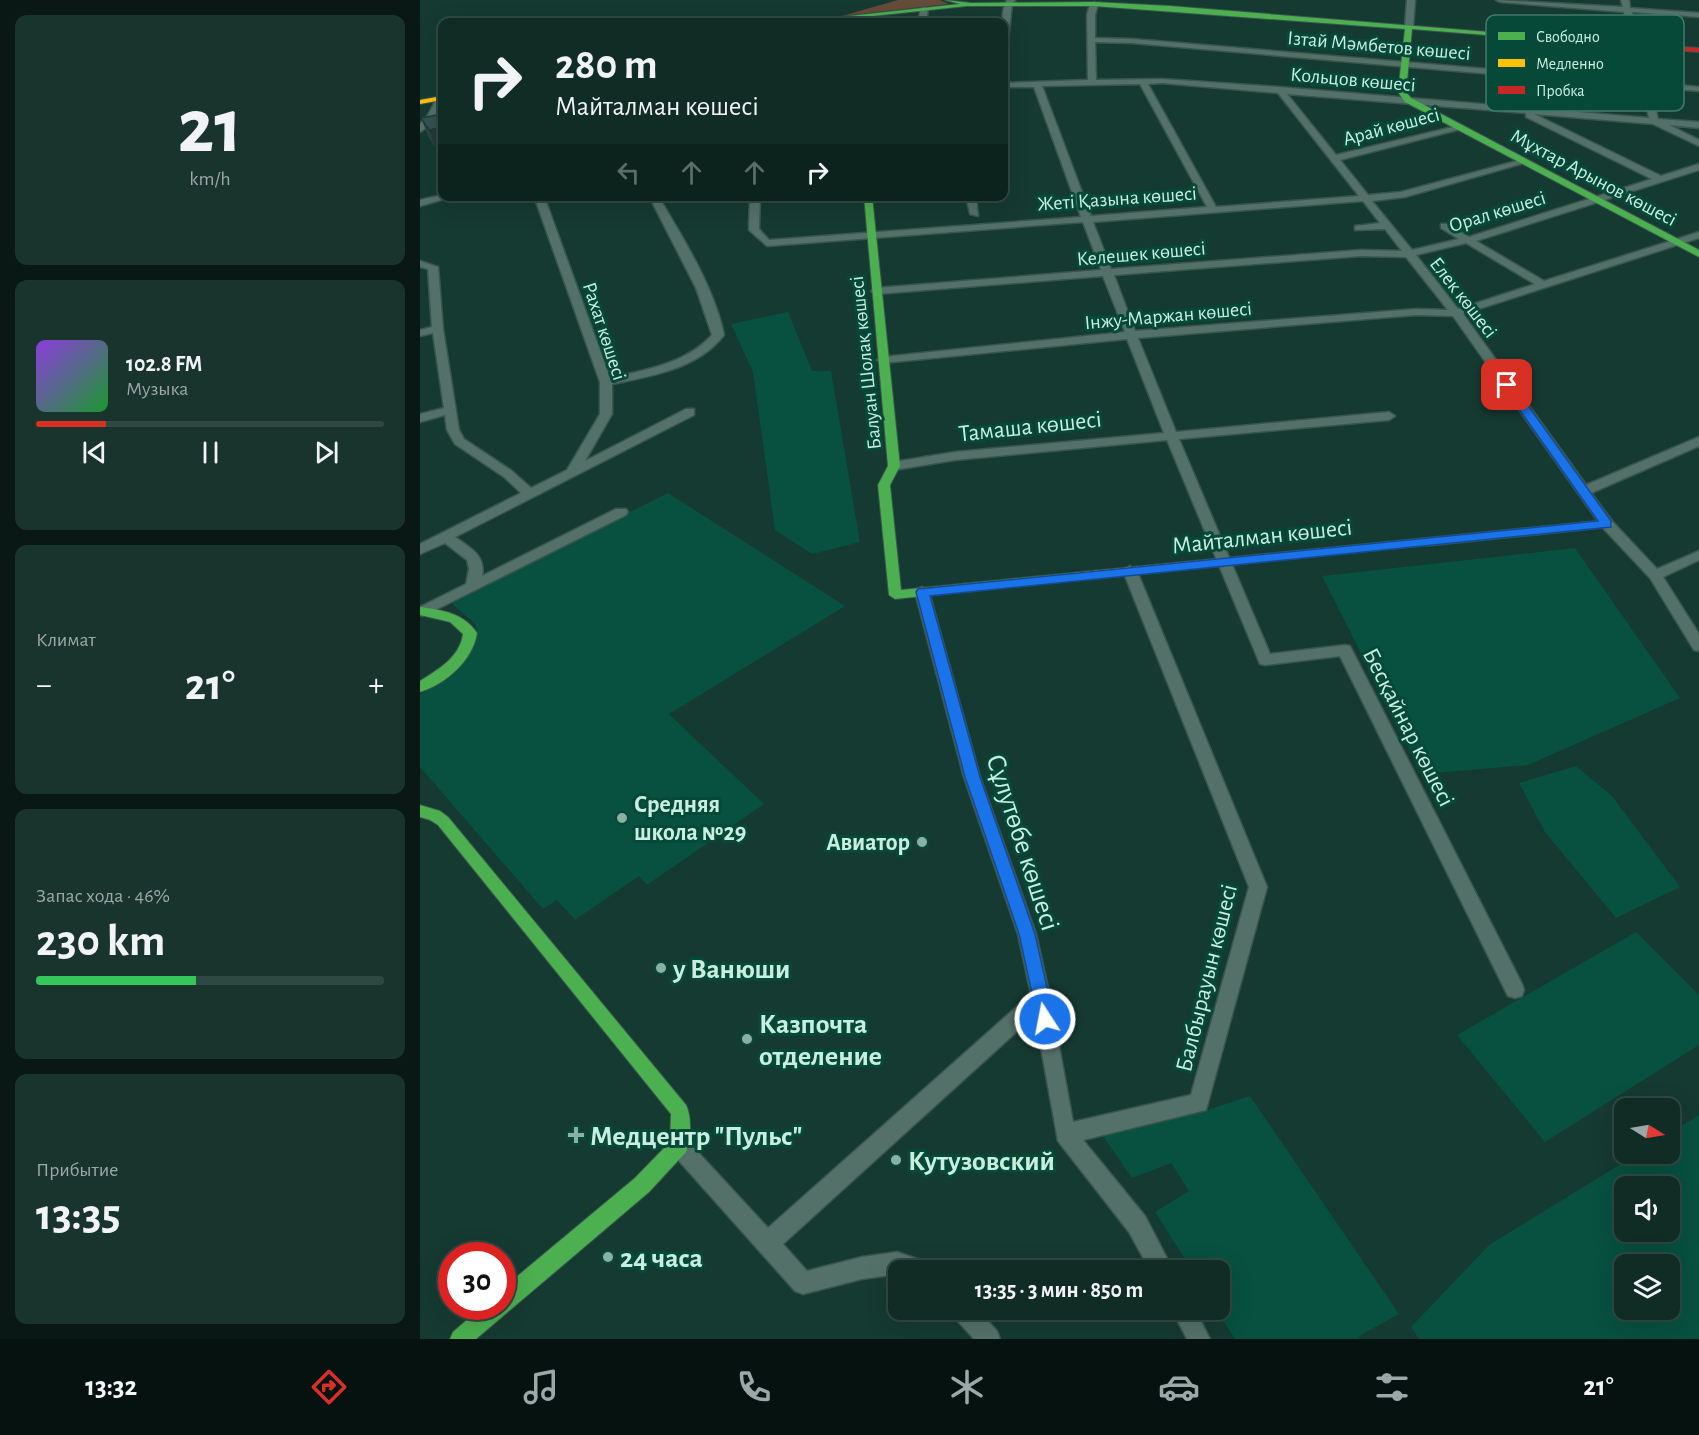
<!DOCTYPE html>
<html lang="ru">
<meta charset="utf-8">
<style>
body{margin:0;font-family:"Alegreya Sans",sans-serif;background:#19342d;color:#f1f3f6;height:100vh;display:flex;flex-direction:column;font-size:22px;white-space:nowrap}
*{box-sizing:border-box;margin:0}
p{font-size:20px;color:#9ca7a7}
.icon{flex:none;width:33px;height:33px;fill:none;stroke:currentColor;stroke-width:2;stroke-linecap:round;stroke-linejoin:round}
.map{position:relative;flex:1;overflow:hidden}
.drawer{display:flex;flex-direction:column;gap:15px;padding:15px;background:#091814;width:420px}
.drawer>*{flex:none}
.banner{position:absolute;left:18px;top:18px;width:570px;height:183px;border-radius:12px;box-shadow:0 6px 24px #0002,0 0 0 2px #304842;background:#102c25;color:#f1f3f6;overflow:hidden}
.needle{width:39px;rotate:101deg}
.fabs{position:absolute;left:1194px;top:1098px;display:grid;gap:12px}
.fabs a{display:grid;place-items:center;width:66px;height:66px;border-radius:12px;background:#102c25;box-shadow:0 6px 24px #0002,0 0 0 2px #304842;font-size:30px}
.speed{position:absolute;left:18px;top:1242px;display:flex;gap:12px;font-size:30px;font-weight:700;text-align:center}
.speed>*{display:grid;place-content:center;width:78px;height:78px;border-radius:50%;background:#102c25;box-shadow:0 6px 24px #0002,0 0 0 2px #304842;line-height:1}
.speed .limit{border:9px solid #d22;background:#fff;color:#111}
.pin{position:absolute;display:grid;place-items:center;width:51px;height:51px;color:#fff;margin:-26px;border-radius:12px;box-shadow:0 3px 9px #0006}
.me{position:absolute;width:66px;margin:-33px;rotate:349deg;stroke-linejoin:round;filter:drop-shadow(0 0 4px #0008)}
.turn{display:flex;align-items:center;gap:21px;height:126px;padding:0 18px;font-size:27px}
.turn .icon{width:78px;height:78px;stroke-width:2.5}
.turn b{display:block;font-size:42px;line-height:51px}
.lanes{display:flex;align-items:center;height:57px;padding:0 18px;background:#0003;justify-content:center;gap:30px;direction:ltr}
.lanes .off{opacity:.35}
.big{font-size:45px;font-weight:600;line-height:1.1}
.drawer .widget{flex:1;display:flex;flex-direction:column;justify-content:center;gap:9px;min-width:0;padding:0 21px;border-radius:12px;background:#19342d}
.drawer .dial{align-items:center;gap:0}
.dial b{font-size:78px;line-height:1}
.song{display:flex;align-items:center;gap:18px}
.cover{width:72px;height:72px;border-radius:9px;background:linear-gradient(135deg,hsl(270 70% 55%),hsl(130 70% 35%))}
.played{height:6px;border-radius:3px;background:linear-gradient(90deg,#d93025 20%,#304842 20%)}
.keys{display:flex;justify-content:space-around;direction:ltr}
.heat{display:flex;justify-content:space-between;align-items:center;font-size:33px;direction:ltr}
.charge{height:9px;border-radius:4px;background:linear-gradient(90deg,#34c759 46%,#304842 0)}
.trip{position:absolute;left:468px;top:1260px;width:342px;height:60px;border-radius:12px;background:#102c25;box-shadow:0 6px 24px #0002,0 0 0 2px #304842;font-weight:600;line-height:60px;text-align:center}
.tabs{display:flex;height:96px;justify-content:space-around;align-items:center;background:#06120f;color:#9ca7a7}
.tabs .icon{width:42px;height:42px}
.tabs .current{color:#d93025}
.tabs b{font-size:27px;color:#f1f3f6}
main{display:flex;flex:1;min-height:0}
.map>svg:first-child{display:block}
.built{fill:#085040;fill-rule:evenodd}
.green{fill:#654b39}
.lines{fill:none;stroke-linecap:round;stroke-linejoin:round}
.street-casing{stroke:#39564d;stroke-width:3}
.fast-casing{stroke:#39564d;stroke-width:2}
.slow-casing{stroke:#39564d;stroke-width:2}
.jam-casing{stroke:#39564d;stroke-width:2}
.street{fill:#547169;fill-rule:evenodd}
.fast{fill:#4caf50;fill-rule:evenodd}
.slow{fill:#ffc107;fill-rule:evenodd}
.jam{fill:#c62828;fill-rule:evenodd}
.wall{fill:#2c4747}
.shaded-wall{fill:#243939}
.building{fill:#335252;stroke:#243939;stroke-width:1.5}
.route{fill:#1a73e8;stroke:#114b97;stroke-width:1.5}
.poi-dot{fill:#8aafa3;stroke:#064939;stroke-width:2}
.labels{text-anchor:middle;stroke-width:6;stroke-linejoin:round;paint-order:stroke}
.far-street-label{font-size:20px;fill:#c9eee0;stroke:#064939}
.street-label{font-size:24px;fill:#c9eee0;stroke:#064939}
.poi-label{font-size:24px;font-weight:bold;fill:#c9eee0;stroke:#064939;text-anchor:start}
.near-street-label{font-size:28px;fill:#c9eee0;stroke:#064939}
.near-poi-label{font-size:28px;font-weight:bold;fill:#c9eee0;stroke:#064939;text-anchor:start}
.key{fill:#064939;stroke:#407b6b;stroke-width:1.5}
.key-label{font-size:16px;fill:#c9eee0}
</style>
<main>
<section class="drawer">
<div class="widget dial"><b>21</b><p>km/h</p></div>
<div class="widget">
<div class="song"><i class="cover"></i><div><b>102.8 FM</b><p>Музыка</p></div></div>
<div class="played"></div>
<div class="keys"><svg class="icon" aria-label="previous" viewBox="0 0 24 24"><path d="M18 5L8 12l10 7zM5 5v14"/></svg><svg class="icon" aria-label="pause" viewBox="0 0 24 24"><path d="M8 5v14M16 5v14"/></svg><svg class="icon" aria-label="next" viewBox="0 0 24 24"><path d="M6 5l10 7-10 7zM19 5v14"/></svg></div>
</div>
<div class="widget"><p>Климат</p>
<div class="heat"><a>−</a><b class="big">21°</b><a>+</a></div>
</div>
<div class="widget"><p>Запас хода · 46%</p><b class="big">230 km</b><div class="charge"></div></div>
<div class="widget"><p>Прибытие</p><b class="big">13:35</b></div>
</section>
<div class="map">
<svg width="1279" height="1339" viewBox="0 0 1279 1339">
<rect width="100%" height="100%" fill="#153a31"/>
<path class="built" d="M 368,312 L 392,371 L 411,371 L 440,542 L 392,554 L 355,530 L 333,372 L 311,324 Z
M 248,493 L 425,606 L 249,714 L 344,804 L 227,885 L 219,876 L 155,920 L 137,900 L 123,909 L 0,767 L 0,695 L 53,649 L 56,625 L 30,602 Z
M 1155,548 L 1260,698 L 1108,765 L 1002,774 L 902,576 Z
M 1156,766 L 1192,796 L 1260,887 L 1196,918 L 1125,832 L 1099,783 Z
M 1216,932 L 1279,995 L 1279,1045 L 1125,1142 L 1037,1035 Z
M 830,1096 L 979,1314 L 939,1336 L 940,1339 L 815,1339 L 796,1310 L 800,1310 L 800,1270 L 772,1270 L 735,1212 L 769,1191 L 751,1163 L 712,1178 L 681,1133 L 778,1113 Z
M 1279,1115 L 1279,1339 L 999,1339 L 991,1327 L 1069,1245 L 1217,1154 L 1250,1154 L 1250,1133 ZM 1204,1186 L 1250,1186 L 1250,1232 L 1204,1232 ZM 1204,1264 L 1250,1264 L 1250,1310 L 1204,1310 Z"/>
<path class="green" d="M 478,0 L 520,0 L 529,4 L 422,16 Z"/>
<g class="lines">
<g class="street-casing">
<path id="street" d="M 587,0 L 595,0 L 592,4 L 588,40 L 584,42 C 583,29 580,12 587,0 Z
M 987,0 L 995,0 L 993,27 L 989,29 L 985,27 Z
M 1076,0 L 1203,7 L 1201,0 L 1209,0 L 1210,8 L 1279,13 L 1279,17 L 1212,12 L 1229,82 L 1279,87 L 1279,91 L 1230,87 L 1238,119 L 1279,122 L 1279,128 L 1249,125 L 1279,140 L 1279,146 L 1233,124 L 1114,114 L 1241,176 L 1279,164 L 1279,170 L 1056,241 L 1124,281 L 1279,232 L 1279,238 L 1043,314 L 1166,485 L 1279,437 L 1279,446 L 1171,493 L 1192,521 L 1237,569 L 1279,551 L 1279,560 L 1243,577 L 1279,634 L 1279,651 L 1274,650 L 1230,578 L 1182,527 L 1033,316 L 996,315 L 718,338 L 756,432 L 969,412 L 975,416 L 969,420 L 759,439 L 850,654 L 925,645 L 930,646 L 1102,984 L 1104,990 L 1102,996 L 1095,998 L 1088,996 L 920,656 L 845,665 L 840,664 L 747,440 L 535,460 L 474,470 L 468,466 L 474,462 L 535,452 L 744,433 L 707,339 L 463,363 L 457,360 L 463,357 L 705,332 L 683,276 L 456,294 L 451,291 L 456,288 L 681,270 L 663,222 L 347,246 L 329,230 L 330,196 L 340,196 L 339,229 L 349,240 L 661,217 L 614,87 L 584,87 L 584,83 L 668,80 L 667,15 L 670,4 L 674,2 L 678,4 L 675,15 L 675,38 L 712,39 L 1221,82 L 1204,12 L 1080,2 ZM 675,42 L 712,43 L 1222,87 L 1229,118 L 859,87 L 742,79 L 676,80 ZM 742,83 L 858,93 L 939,196 L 796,207 L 728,84 ZM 720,84 L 787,207 L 671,216 L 622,86 ZM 867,94 L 1106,113 L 1106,117 L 1232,179 L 1049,237 L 1027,224 L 1021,224 L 1021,228 L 1039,239 L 992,250 L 952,201 L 985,197 L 1104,163 L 1104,159 L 981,192 L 948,195 L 920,160 L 1041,129 L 1041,125 L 916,155 ZM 943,201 L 960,223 L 935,226 L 935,230 L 965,229 L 982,251 L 941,250 L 691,269 L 673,222 ZM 1046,243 L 1115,284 L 1038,309 L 996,255 ZM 941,256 L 986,257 L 1028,310 L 996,309 L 715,331 L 694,275 Z
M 504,7 L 508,9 L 506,22 L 499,22 L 500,9 Z
M 18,96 L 22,96 C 22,110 12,125 0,132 L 0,124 L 8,115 Z
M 22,195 L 35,196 L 0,206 L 0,200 Z
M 114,196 L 124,196 L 190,378 C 226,370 267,363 292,335 L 276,288 L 229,196 L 238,196 C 262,236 295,289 304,335 C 278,369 231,376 192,384 L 192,414 L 165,461 L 266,409 L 274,409 L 274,415 L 35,537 C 50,548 66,555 62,576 L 196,509 L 206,509 L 208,512 L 206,515 L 3,616 L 0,615 L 0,607 L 46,584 L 49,569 L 47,560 L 25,543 L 0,554 L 0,544 L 101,493 L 84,477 L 35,444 L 27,430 L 25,415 L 0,422 L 0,414 L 24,408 L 13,333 L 0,336 L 0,330 L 12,327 L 8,269 L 0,267 L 0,261 L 18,267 L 23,329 L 39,430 L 44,439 L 92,471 L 111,488 L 147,470 L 180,414 L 180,382 Z
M 546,196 L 556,196 L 558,216 L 550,214 Z
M 710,566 L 717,571 L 847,887 L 786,1110 L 663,1140 L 725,1216 L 753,1270 L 730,1270 L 709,1232 L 638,1141 L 615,1015 L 363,1244 L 387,1271 L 442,1257 L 477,1252 L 506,1262 L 509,1270 L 478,1270 L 478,1274 L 442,1279 L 383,1294 L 375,1291 L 252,1153 L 249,1146 L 252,1139 L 259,1136 L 266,1139 L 348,1228 L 611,994 L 598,934 L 544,777 L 495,592 L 497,589 L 502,587 L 509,592 L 560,777 L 616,934 L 630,997 L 653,1122 L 771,1095 L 829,887 L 703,571 Z
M 532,1310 L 558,1310 L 577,1331 L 580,1339 L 554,1339 L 535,1318 Z
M 752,1310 L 775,1310 L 790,1339 L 767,1339 Z"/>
</g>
<g class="fast-casing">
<path id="fast" d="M 525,0 L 551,3 L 674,2 L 750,6 L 1203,43 L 1201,46 L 992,29 L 986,92 L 991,98 L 1279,250 L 1279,257 L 985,102 L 978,92 L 985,29 L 674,6 L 547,6 L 405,21 L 402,19 L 540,4 Z
M 444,196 L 452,196 L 480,466 L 470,485 L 481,590 L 652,573 L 656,574 L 658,577 L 656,580 L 475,599 L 469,595 L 458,485 L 468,466 Z
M 1187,520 L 1193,524 L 1191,527 L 1006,546 L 1000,542 L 1006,538 Z
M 0,607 C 22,610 44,613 57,633 C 53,660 26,684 0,692 L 0,681 C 19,669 40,657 43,634 L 30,622 L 0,615 Z
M 0,805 L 20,811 L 28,817 L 266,1105 C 272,1117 271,1140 266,1152 L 229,1192 L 56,1339 L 30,1339 L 33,1332 L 63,1306 L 82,1306 L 82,1289 L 215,1178 L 250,1142 L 251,1114 L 18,825 L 10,820 L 0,817 Z"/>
</g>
<g class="slow-casing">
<path id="slow" d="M 22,96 L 22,100 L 0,104 L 0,100 Z
M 1006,538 L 1010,539 L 1012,542 L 1010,545 L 652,581 L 646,577 L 652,573 Z"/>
</g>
<g class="jam-casing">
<path id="jam" d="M 1199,43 L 1279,48 L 1279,52 L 1201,46 Z"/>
</g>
<use href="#street" class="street"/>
<use href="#fast" class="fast"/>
<use href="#slow" class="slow"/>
<use href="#jam" class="jam"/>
</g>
<path class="wall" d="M 22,114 L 15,147 L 8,136 L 1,118 Z"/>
<path class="shaded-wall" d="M 22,127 L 22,146 L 15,147 L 9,130 Z"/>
<path class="building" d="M 22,114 L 22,127 L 9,130 L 1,118 Z"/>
<path class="route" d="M 1087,381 L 1091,382 L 1191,521 L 1191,527 L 510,596 L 560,777 L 615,934 L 634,1019 L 631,1025 L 625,1027 L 619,1025 L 599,934 L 545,777 L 496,592 L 498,589 L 1178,521 L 1082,385 Z"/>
<g class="poi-dot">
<circle cx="202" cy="818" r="6"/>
<circle cx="502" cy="842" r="6"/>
<circle cx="241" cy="968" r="6"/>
<circle cx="327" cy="1039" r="6"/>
<path d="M153 1126h6v6h6v6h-6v6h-6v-6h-6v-6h6z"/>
<circle cx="476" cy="1160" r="6"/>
<circle cx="188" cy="1257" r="6"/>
</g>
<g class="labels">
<g class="far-street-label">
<text transform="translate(959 45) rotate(5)" y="7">Ізтай Мәмбетов көшесі</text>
<text transform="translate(933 79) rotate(5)" y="7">Кольцов көшесі</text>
<text transform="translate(971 126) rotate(-15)" y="7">Арай көшесі</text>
<text transform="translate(1174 177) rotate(28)" y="7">Мұхтар Арынов көшесі</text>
<text transform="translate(697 198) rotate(-4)" y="7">Жеті Қазына көшесі</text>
<text transform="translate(1077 211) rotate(-17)" y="7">Орал көшесі</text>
<text transform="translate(721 253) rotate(-5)" y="7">Келешек көшесі</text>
<text transform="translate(1044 297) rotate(52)" y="7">Елек көшесі</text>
<text transform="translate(748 315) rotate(-5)" y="7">Інжу-Маржан көшесі</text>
<text transform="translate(185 331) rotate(72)" y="7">Рахат көшесі</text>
<text transform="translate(445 363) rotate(-96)" y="7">Балуан Шолақ көшесі</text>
</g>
<g class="street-label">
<text transform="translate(610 426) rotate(-6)" y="8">Тамаша көшесі</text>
<text transform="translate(842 536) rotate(-6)" y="8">Майталман көшесі</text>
<text transform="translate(989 727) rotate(63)" y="8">Бесқайнар көшесі</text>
<text transform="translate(786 978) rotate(-76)" y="8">Балбырауын көшесі</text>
</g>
<g class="poi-label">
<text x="214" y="812">Средняя<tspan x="214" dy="28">школа №29</tspan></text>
<text x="490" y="850" text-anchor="end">Авиатор</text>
</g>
<g class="near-street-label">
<text transform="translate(604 842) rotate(72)" y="10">Сұлутөбе көшесі</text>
</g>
<g class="near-poi-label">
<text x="253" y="978">у Ванюши</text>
<text x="339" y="1033">Казпочта<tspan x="339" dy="32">отделение</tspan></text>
<text x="170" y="1145">Медцентр "Пульс"</text>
<text x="488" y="1170">Кутузовский</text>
<text x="200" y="1267">24 часа</text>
</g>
</g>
<rect x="1066" y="15" width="198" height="96" rx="9" class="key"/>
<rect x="1078" y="32" width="27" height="8" fill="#4caf50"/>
<rect x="1078" y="59" width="27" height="8" fill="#ffc107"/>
<rect x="1078" y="86" width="27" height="8" fill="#c62828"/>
<g class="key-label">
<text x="1116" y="42">Свободно</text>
<text x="1116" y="69">Медленно</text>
<text x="1116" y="96">Пробка</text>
</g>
</svg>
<div class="fabs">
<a><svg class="needle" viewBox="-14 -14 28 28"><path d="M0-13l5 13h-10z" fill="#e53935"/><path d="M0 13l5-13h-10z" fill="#9ca7a7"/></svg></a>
<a><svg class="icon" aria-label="sound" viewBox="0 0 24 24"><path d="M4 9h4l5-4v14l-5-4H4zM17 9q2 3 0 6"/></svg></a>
<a><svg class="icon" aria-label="layers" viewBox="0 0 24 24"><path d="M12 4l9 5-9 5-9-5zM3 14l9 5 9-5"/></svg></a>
</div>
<div class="speed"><div class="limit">30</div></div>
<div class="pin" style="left:1087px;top:385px;background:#d93025"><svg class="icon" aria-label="arrive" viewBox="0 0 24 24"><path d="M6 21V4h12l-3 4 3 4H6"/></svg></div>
<svg class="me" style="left:625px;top:1019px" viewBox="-20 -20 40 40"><circle r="17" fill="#1a73e8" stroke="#fff" stroke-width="3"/><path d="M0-11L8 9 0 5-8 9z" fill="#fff"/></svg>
<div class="trip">13:35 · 3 мин · 850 m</div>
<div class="banner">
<div class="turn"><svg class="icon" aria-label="right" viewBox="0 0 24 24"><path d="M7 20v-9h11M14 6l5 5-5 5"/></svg><div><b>280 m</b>Майталман көшесі</div></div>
<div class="lanes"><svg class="icon off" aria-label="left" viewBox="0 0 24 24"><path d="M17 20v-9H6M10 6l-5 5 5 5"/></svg><svg class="icon off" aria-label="ahead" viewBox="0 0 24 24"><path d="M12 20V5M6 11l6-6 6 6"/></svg><svg class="icon off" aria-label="ahead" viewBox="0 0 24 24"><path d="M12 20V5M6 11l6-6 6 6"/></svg><svg class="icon" aria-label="right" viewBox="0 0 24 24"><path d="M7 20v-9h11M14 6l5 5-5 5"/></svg></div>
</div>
</div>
</main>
<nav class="tabs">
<b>13:32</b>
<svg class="icon current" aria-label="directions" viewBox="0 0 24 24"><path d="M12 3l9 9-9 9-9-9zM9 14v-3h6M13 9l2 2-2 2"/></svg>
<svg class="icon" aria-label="music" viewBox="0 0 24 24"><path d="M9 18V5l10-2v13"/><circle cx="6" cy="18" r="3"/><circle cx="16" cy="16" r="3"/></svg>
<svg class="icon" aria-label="phone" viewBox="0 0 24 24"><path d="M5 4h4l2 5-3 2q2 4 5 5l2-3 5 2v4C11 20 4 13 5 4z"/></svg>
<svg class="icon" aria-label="climate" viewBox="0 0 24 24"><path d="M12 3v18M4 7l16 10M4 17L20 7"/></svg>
<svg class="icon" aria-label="car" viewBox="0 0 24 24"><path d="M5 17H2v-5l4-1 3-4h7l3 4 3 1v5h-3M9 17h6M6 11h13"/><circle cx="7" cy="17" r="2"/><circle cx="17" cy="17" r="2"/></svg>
<svg class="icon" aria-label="filters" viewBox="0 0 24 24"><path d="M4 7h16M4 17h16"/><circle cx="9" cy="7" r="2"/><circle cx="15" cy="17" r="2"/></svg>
<b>21°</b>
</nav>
